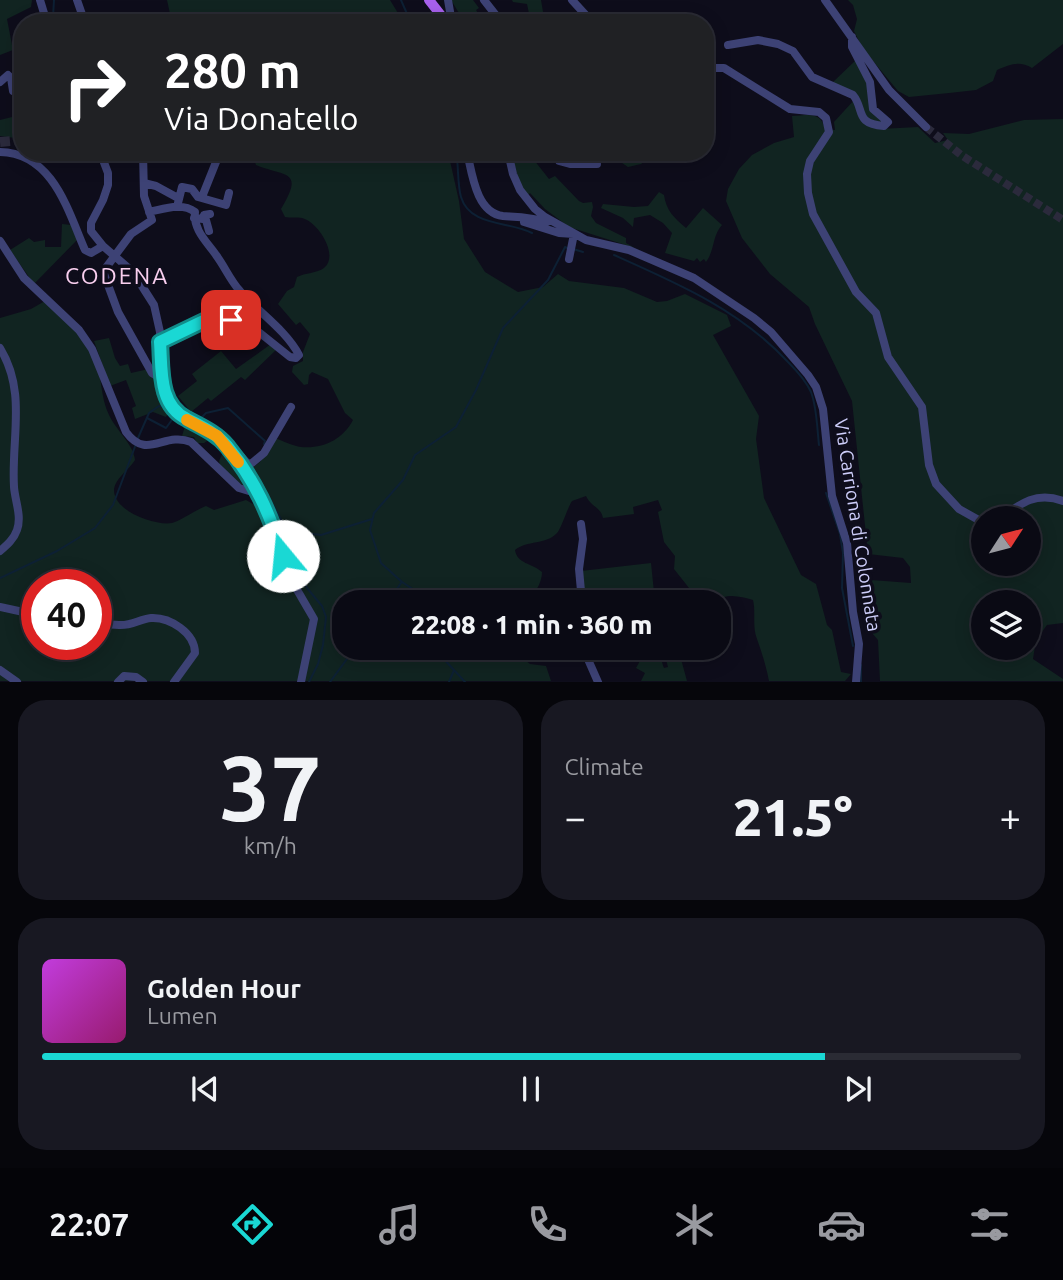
<!DOCTYPE html>
<meta charset="utf-8">
<style>
body{margin:0;font-family:Ubuntu,sans-serif;background:#181822;color:#f1f3f6;height:100vh;display:flex;flex-direction:column;font-size:26px;white-space:nowrap}
*{box-sizing:border-box;margin:0}
p{font-size:23px;color:#999aa0}
.icon{flex:none;width:38px;height:38px;fill:none;stroke:currentColor;stroke-width:2;stroke-linecap:round;stroke-linejoin:round}
.map{position:relative;height:682px;overflow:hidden}
.sheet{display:flex;flex-direction:column;gap:18px;padding:18px;background:#06060b;flex:1}
.sheet>*{flex:none}
.top-card{position:absolute;left:14px;top:14px;width:700px;height:147px;border-radius:28px;box-shadow:0 4px 18px #0003,0 0 0 2px #2a2b34;background:#202124;color:#fff;overflow:hidden}
.needle{width:46px;rotate:54deg}
.tools{position:absolute;left:971px;top:506px;display:grid;gap:14px}
.tools a{display:grid;place-items:center;width:70px;height:70px;border-radius:50%;background:#0a0a14;box-shadow:0 4px 18px #0003,0 0 0 2px #2a2b34;font-size:35px}
.speed{position:absolute;left:21px;top:569px;display:flex;gap:14px;font-size:35px;font-weight:700;text-align:center}
.speed>*{display:grid;place-content:center;width:91px;height:91px;border-radius:50%;background:#0a0a14;box-shadow:0 4px 18px #0003,0 0 0 2px #2a2b34;line-height:1}
.speed .limit{border:10px solid #d22;background:#fff;color:#111}
.pin{position:absolute;display:grid;place-items:center;width:60px;height:60px;color:#fff;margin:-30px;border-radius:14px;box-shadow:0 4px 10px #0006}
.me{position:absolute;width:77px;margin:-38px;rotate:343deg;stroke-linejoin:round;filter:drop-shadow(0 0 5px #0008)}
.turn{display:flex;align-items:center;gap:24px;height:147px;padding:0 35px;font-size:32px}
.turn .icon{width:91px;height:91px;stroke-width:2.5}
.turn b{display:block;font-size:49px;line-height:60px}
.big{font-size:52px;font-weight:800;line-height:1.1}
.sheet .card{flex:1;display:flex;flex-direction:column;justify-content:center;gap:10px;min-width:0;padding:0 24px;border-radius:28px;background:#181822}
.sheet .dial{align-items:center;gap:0}
.dial b{font-size:91px;line-height:1}
.song{display:flex;align-items:center;gap:21px}
.cover{width:84px;height:84px;border-radius:10px;background:linear-gradient(135deg,hsl(290 70% 55%),hsl(320 70% 35%))}
.played{height:7px;border-radius:4px;background:linear-gradient(90deg,#1ad8d4 80%,#2a2b34 80%)}
.keys{display:flex;justify-content:space-around;direction:ltr}
.heat{display:flex;justify-content:space-between;align-items:center;font-size:38px;direction:ltr}
.sheet .tiles{flex:1;display:grid;gap:18px;grid-template-columns:1fr 1fr}
.card:last-child{grid-column:span 2}
.trip{position:absolute;left:332px;top:590px;width:399px;height:70px;border-radius:28px;background:#0a0a14;box-shadow:0 4px 18px #0003,0 0 0 2px #2a2b34;font-weight:800;line-height:70px;text-align:center}
.tabs{display:flex;height:112px;justify-content:space-around;align-items:center;background:#040408;color:#999aa0}
.tabs .icon{width:49px;height:49px}
.tabs .current{color:#1ad8d4}
.tabs b{font-size:32px;color:#f1f3f6}
.map>svg:first-child{display:block}
.green{fill:#112421;fill-rule:evenodd}
.lines{fill:none;stroke-linecap:round;stroke-linejoin:round}
.stream{stroke:#0d2034;stroke-width:2}
.minor-tunnel{stroke:#2b2a3c;stroke-width:8;stroke-dasharray:8 4;stroke-linecap:butt}
.major-tunnel{stroke:#2b2a3c;stroke-width:10;stroke-dasharray:10 5;stroke-linecap:butt}
.minor{stroke:#3d4275;stroke-width:8}
.major{stroke:#a761ec;stroke-width:10}
.route-casing{stroke:#118c8a;stroke-width:18}
.route{stroke:#1ad8d4;stroke-width:12}
.slow{stroke:#f59e0b;stroke-width:12}
.labels{text-anchor:middle;stroke-width:7;stroke-linejoin:round;paint-order:stroke}
.street-label{font-size:19px;fill:#cdcdf9;stroke:#0e0d1b}
.quarter-label{font-size:23px;letter-spacing:2px;fill:#f9cfef;stroke:#0e0d1b}
</style>
<div class="map">
<svg width="1063" height="682" viewBox="0 0 1063 682">
<rect width="100%" height="100%" fill="#0e0d1b"/>
<path class="green" d="M 0,0 L 32,0 L 31,7 L 7,19 L 13,50 L 0,55 Z
M 167,0 L 390,0 L 404,23 L 172,23 Z
M 451,0 L 473,0 L 479,8 L 476,10 L 484,23 L 465,23 Z
M 512,0 L 541,0 L 544,18 L 548,23 L 531,23 L 527,4 L 513,2 Z
M 848,0 L 1063,0 L 1063,44 L 1032,68 C 1019,60 1009,65 997,70 L 993,81 L 976,90 L 949,93 L 909,97 L 898,91 L 863,49 L 854,31 L 857,19 L 853,5 Z
M 857,59 C 860,63 864,69 866,74 C 873,94 861,110 884,120 L 884,124 L 867,119 L 859,99 L 832,83 Z
M 855,99 L 857,111 L 880,129 L 918,127 L 935,143 L 948,140 L 943,133 L 969,134 L 1024,120 L 1063,119 L 1063,623 L 1047,625 L 1036,640 L 1033,659 L 1063,679 L 1063,681 L 880,681 L 878,640 L 872,633 L 871,580 L 911,583 L 910,567 L 903,558 L 868,554 L 852,401 L 815,324 L 809,307 L 770,274 L 742,238 L 726,201 L 728,189 L 739,169 L 752,155 L 774,143 L 794,137 L 792,116 C 808,115 821,111 825,129 L 835,130 L 834,122 ZM 984,518 L 1029,518 L 1029,564 L 984,564 ZM 984,602 L 1029,602 L 1029,648 L 984,648 Z
M 23,110 L 23,139 L 0,136 L 0,120 L 16,116 Z
M 251,152 L 448,152 L 459,201 L 464,239 L 485,272 L 518,292 L 543,287 L 558,274 L 569,281 L 624,288 L 657,302 L 667,301 L 685,294 L 727,315 L 731,326 L 713,335 L 759,416 L 756,439 L 764,498 L 801,575 L 816,584 L 827,625 L 832,630 L 841,672 L 851,674 L 845,681 L 769,681 C 766,666 762,653 757,639 C 752,627 756,612 753,600 C 741,597 726,592 716,602 L 692,602 L 693,593 L 674,569 L 675,556 L 664,542 L 658,512 L 662,510 L 658,500 L 633,507 L 634,514 L 603,518 C 601,507 591,507 586,496 L 572,501 C 567,509 561,529 557,533 C 546,545 527,540 515,550 C 517,564 532,563 542,572 C 542,582 535,597 524,599 C 517,600 508,595 501,593 L 482,602 L 345,602 L 345,648 L 486,648 L 520,656 L 530,664 L 546,666 L 551,681 L 0,681 L 0,318 L 31,309 L 45,301 C 63,317 85,335 95,357 C 102,374 100,397 109,415 C 116,430 134,445 135,460 C 129,470 114,479 114,491 C 115,512 156,526 172,523 C 178,522 196,510 206,506 L 214,510 L 246,500 L 258,507 L 269,504 L 248,471 L 260,462 L 275,438 C 283,441 293,446 301,447 C 324,449 343,439 353,420 L 345,413 L 328,379 L 312,372 L 309,375 L 308,384 L 304,385 L 292,372 L 293,366 L 303,361 L 303,352 L 310,334 L 300,322 L 296,325 L 278,304 L 287,291 L 294,287 L 297,277 C 305,273 317,273 324,268 C 340,255 317,221 302,218 C 297,217 290,218 285,217 L 281,209 C 305,169 285,177 256,165 ZM 37,584 L 96,584 L 96,644 L 37,644 Z
M 511,152 L 535,152 L 534,160 L 549,179 L 555,176 L 579,201 L 583,203 L 592,202 L 593,207 L 591,216 L 596,223 L 626,238 L 626,243 L 635,248 L 569,227 L 545,209 L 530,193 L 527,196 L 520,186 Z
M 606,152 L 669,152 L 652,156 L 641,164 L 628,167 Z
M 659,192 L 664,195 C 666,210 674,218 686,228 L 703,208 L 722,225 C 712,236 715,250 706,262 L 704,259 L 700,262 L 697,258 L 694,261 L 665,253 L 672,233 L 663,223 L 650,215 L 634,218 L 633,227 L 623,218 L 601,208 L 603,204 L 634,207 L 648,206 Z
M 62,224 L 71,225 L 77,240 L 34,284 L 10,250 L 29,238 L 34,242 L 45,240 L 45,247 L 61,247 Z
M 246,302 L 261,316 L 252,325 L 231,318 L 236,303 L 240,306 Z
M 109,338 L 115,358 L 120,366 L 128,364 L 131,373 L 149,369 L 169,412 L 166,417 L 153,412 L 135,419 L 132,408 L 136,406 L 126,380 L 110,386 L 94,341 Z
M 271,344 L 277,349 L 245,380 L 241,377 L 211,401 L 208,398 L 191,412 L 178,396 L 197,381 L 192,374 L 221,351 L 236,369 Z
M 186,423 L 213,437 L 204,443 L 197,443 L 194,437 L 182,436 Z
M 224,450 L 253,491 L 243,487 L 220,466 L 219,461 Z
M 651,563 L 655,602 L 619,602 L 617,593 L 584,597 L 581,571 Z
M 647,648 C 661,647 660,657 664,668 L 668,667 L 663,648 L 678,648 L 687,681 L 641,681 L 645,673 L 636,668 Z"/>
<g class="lines">
<path class="stream" d="M 401,0 L 411,23
M 53,17 L 54,0
M 456,152 C 459,166 457,183 461,197 C 470,227 509,221 532,233
M 573,249 L 583,252
M 614,255 C 677,283 740,310 788,362 C 796,370 806,381 811,392 C 817,408 817,428 819,445
M 147,418 L 166,428 L 174,417 L 189,423
M 199,420 L 206,413 L 228,408 L 265,441 L 264,444
M 138,438 L 149,413 L 159,406 L 166,408
M 253,468 L 284,525 L 289,552 L 307,588 L 322,606 L 326,617 L 323,645 L 318,664 L 309,682
M 826,493 L 840,534 L 843,553 L 842,588 L 853,646
M 289,531 L 321,535 L 372,519
M 0,578 L 57,551 L 95,528 L 113,505 L 136,444
M 388,602 L 401,583
M 432,602 L 402,582 L 381,563 L 370,530 L 374,513 L 403,480 L 415,455 L 456,427 L 476,390 L 503,328 L 548,280 L 565,247 L 567,248
M 442,648 L 442,657 L 465,682
M 330,682 L 355,648
M 449,682 L 454,670
M 861,682 L 861,665"/>
<path class="minor-tunnel" d="M 926,127 L 961,155 L 1063,220"/>
<path class="major-tunnel" d="M 0,142 L 23,140"/>
<path class="minor" d="M 40,0 L 47,23
M 77,0 L 85,23
M 448,0 L 452,23
M 484,0 L 502,23
M 572,0 L 593,23
M 825,0 L 889,90 L 926,127
M 728,45 L 758,40 L 778,44 L 793,51 L 812,77 L 853,95 C 865,109 854,124 884,126 L 888,122 L 873,109 L 870,82 L 852,47 L 852,37
M 705,53 L 706,53
M 705,60 L 710,69
M 705,75 L 713,68 L 724,68 L 790,109 L 819,112 L 826,118 L 829,132 L 810,161 L 807,174 L 808,193 L 813,214 L 856,292 L 876,313 L 888,357 L 922,407 L 929,465 L 936,484 L 959,509 L 984,523
M 0,82 L 8,75 L 11,78 L 13,91
M 0,152 C 53,153 68,211 85,250 L 91,253 L 103,246
M 100,152 L 108,173 L 108,185 L 103,200 L 91,223 L 91,231 L 103,246 L 133,272 L 154,305 L 160,332 L 162,379 L 166,396 L 175,411 L 209,430 L 226,446 L 259,494 L 271,516 L 289,576 L 314,619 L 301,682
M 143,152 L 144,196 L 152,220 L 131,234 L 105,269 L 104,274 L 118,312 L 152,373 L 162,379
M 467,152 C 472,173 476,213 503,216 C 519,217 532,217 547,222
M 508,152 L 513,174 L 520,190 L 535,209 L 545,217 L 586,240 L 629,250 L 694,278 L 754,318 L 771,332 L 808,375 L 816,387 L 823,409 L 832,496 L 847,543 L 853,612 L 859,644 L 856,682
M 556,152 L 559,161 L 570,164 L 597,164
M 144,183 L 156,186 L 178,198
M 202,197 L 220,152
M 177,207 L 182,187 L 192,189 L 198,197 L 226,205 L 229,193
M 149,212 C 164,209 182,202 195,212 C 193,230 207,242 216,255 C 225,267 230,280 240,291 C 258,312 286,330 299,355 L 296,358 L 290,357 L 260,333 L 217,317 L 204,320 L 160,342
M 194,218 L 203,219 L 204,215 L 210,214
M 203,219 L 206,220 L 209,231
M 524,222 L 559,233 L 574,234 L 569,259
M 0,241 L 24,278 L 79,330 L 92,349 L 126,432 C 147,461 164,431 191,442 L 239,488 L 259,494
M 0,348 C 27,392 11,438 14,487 C 15,501 22,516 17,530 C 14,539 7,545 0,551
M 236,451 L 248,464 L 252,463 L 264,453 L 291,407
M 1001,518 C 1021,503 1037,491 1063,501
M 581,524 L 583,539 L 579,569 L 582,602
M 0,607 L 37,615
M 96,623 C 104,624 111,625 119,625 C 131,626 140,619 151,618 C 170,617 195,633 195,653 L 174,682
M 583,648 L 598,682
M 0,670 L 17,682
M 118,682 L 124,676 L 136,677 L 143,682"/>
<path class="major" d="M 429,0 L 447,23"/>
</g>
<g class="lines">
<g class="route-casing">
<path id="route" d="M 231,320 L 217,317 L 210,318 L 160,342 C 162,369 158,405 187,419 C 202,427 216,433 227,446 C 255,480 270,514 283,556"/>
</g>
<use href="#route" class="route"/>
<path class="slow" d="M 187,420 L 217,436 L 238,462"/>
</g>
<g class="labels">
<g class="street-label">
<text transform="translate(858 525) rotate(81)" y="7">Via Carriona di Colonnata</text>
</g>
<g class="quarter-label">
<text x="117" y="284">CODENA</text>
</g>
</g>
</svg>
<div class="tools">
<a><svg class="needle" viewBox="-14 -14 28 28"><path d="M0-13l5 13h-10z" fill="#e53935"/><path d="M0 13l5-13h-10z" fill="#999aa0"/></svg></a>
<a><svg class="icon" aria-label="layers" viewBox="0 0 24 24"><path d="M12 4l9 5-9 5-9-5zM3 14l9 5 9-5"/></svg></a>
</div>
<div class="speed"><div class="limit">40</div></div>
<div class="pin" style="left:231px;top:320px;background:#d93025"><svg class="icon" aria-label="arrive" viewBox="0 0 24 24"><path d="M6 21V4h12l-3 4 3 4H6"/></svg></div>
<svg class="me" style="left:283px;top:556px" viewBox="-20 -20 40 40"><circle r="19" fill="#fff"/><path d="M0-13L10 11 0 6-10 11z" fill="#1ad8d4"/></svg>
<div class="trip">22:08 · 1 min · 360 m</div>
<div class="top-card">
<div class="turn"><svg class="icon" aria-label="right" viewBox="0 0 24 24"><path d="M7 20v-9h11M14 6l5 5-5 5"/></svg><div><b>280 m</b>Via Donatello</div></div>
</div>
</div>
<section class="sheet">
<div class="tiles">
<div class="card dial"><b>37</b><p>km/h</p></div>
<div class="card"><p>Climate</p>
<div class="heat"><a>−</a><b class="big">21.5°</b><a>+</a></div>
</div>
<div class="card">
<div class="song"><i class="cover"></i><div><b>Golden Hour</b><p>Lumen</p></div></div>
<div class="played"></div>
<div class="keys"><svg class="icon" aria-label="previous" viewBox="0 0 24 24"><path d="M18 5L8 12l10 7zM5 5v14"/></svg><svg class="icon" aria-label="pause" viewBox="0 0 24 24"><path d="M8 5v14M16 5v14"/></svg><svg class="icon" aria-label="next" viewBox="0 0 24 24"><path d="M6 5l10 7-10 7zM19 5v14"/></svg></div>
</div>
</div>
</section>
<nav class="tabs">
<b>22:07</b>
<svg class="icon current" aria-label="directions" viewBox="0 0 24 24"><path d="M12 3l9 9-9 9-9-9zM9 14v-3h6M13 9l2 2-2 2"/></svg>
<svg class="icon" aria-label="music" viewBox="0 0 24 24"><path d="M9 18V5l10-2v13"/><circle cx="6" cy="18" r="3"/><circle cx="16" cy="16" r="3"/></svg>
<svg class="icon" aria-label="phone" viewBox="0 0 24 24"><path d="M5 4h4l2 5-3 2q2 4 5 5l2-3 5 2v4C11 20 4 13 5 4z"/></svg>
<svg class="icon" aria-label="climate" viewBox="0 0 24 24"><path d="M12 3v18M4 7l16 10M4 17L20 7"/></svg>
<svg class="icon" aria-label="car" viewBox="0 0 24 24"><path d="M5 17H2v-5l4-1 3-4h7l3 4 3 1v5h-3M9 17h6M6 11h13"/><circle cx="7" cy="17" r="2"/><circle cx="17" cy="17" r="2"/></svg>
<svg class="icon" aria-label="filters" viewBox="0 0 24 24"><path d="M4 7h16M4 17h16"/><circle cx="9" cy="7" r="2"/><circle cx="15" cy="17" r="2"/></svg>
</nav>
